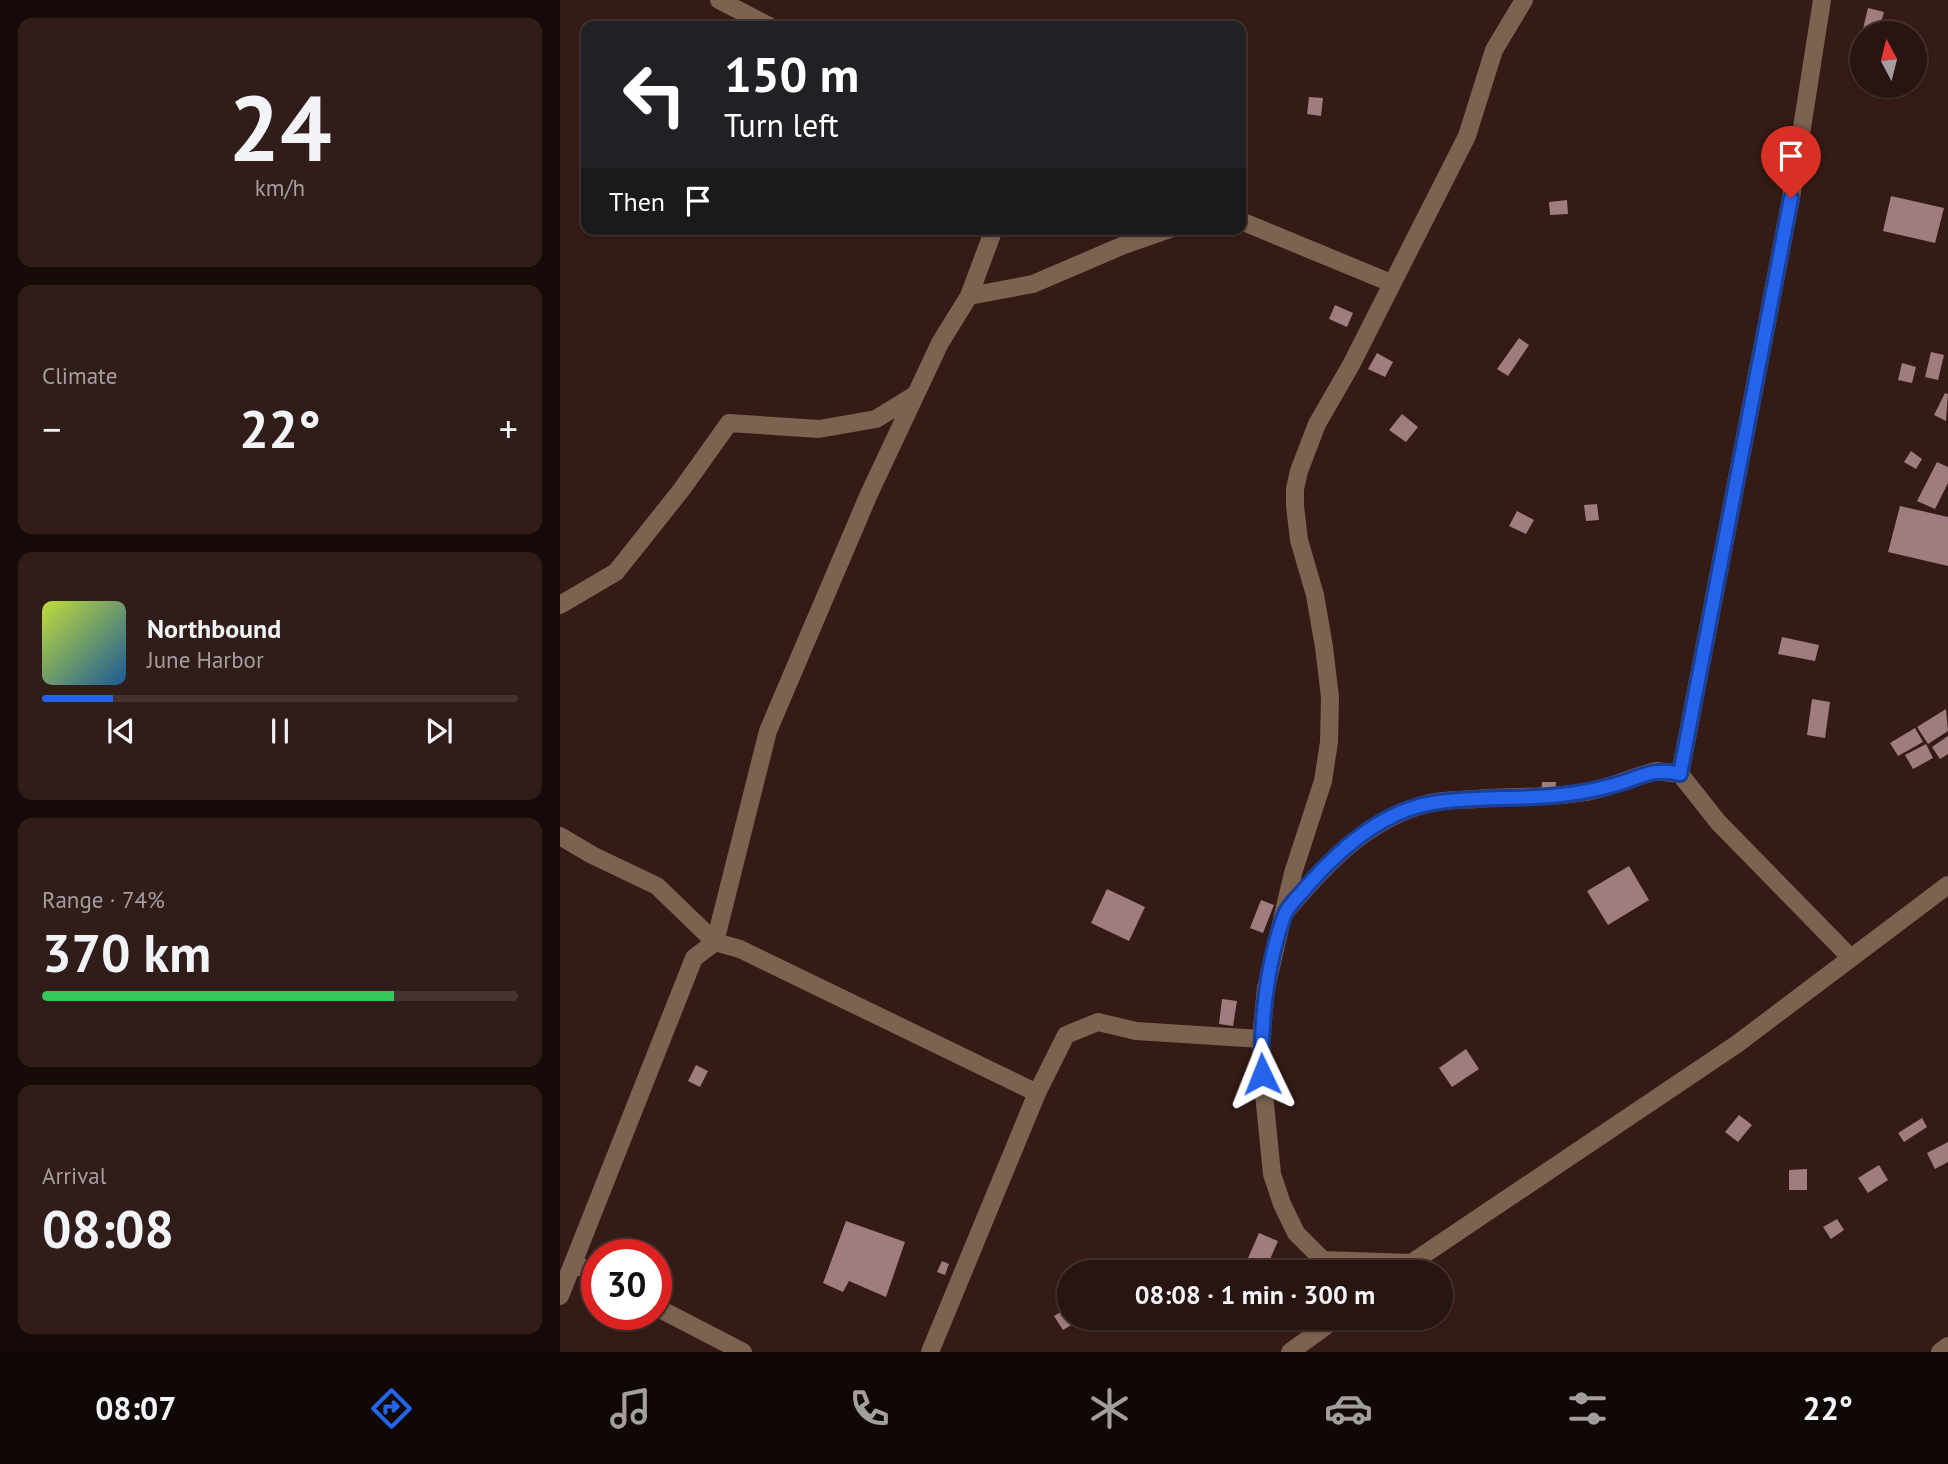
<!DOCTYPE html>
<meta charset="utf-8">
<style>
body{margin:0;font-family:"PT Sans",sans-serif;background:#301d19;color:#f1f3f6;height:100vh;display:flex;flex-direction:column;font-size:26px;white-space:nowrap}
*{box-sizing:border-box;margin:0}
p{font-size:23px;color:#a59e9f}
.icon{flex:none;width:38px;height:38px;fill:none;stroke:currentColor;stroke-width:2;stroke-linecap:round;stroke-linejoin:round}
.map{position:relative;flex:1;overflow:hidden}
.side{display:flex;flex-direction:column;gap:18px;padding:18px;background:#160b09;width:560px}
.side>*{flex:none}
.hud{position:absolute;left:21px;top:21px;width:665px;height:214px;border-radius:14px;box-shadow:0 2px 5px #0004,0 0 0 2px #443330;background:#202124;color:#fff;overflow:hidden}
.needle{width:46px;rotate:353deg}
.buttons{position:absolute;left:1290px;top:21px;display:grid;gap:14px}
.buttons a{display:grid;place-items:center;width:77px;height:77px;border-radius:50%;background:#281410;box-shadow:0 2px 5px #0004,0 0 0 2px #443330;font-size:35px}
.speed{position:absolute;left:21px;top:1239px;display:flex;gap:14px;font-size:35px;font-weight:700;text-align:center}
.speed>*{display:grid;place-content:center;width:91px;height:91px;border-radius:50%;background:#281410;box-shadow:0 2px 5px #0004,0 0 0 2px #443330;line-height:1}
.speed .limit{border:10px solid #d22;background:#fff;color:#111}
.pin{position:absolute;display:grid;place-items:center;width:60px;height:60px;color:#fff;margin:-72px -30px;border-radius:50% 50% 50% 0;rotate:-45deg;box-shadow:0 0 7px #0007}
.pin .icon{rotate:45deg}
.me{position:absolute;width:77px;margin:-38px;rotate:358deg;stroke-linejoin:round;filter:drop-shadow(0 0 5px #0008)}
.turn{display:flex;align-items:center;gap:24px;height:147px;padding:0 28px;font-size:32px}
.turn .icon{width:91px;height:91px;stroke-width:2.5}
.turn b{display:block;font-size:49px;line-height:60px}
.then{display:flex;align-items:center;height:66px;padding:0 28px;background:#0003;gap:14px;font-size:26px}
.big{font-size:52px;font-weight:600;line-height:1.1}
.side .card{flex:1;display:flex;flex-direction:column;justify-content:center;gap:10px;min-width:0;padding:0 24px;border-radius:14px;background:#301d19}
.side .dial{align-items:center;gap:0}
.dial b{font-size:91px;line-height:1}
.song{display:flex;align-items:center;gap:21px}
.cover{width:84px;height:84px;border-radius:10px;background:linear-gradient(135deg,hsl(70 70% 55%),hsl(210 70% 35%))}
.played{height:7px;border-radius:4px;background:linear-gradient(90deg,#2563eb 15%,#443330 15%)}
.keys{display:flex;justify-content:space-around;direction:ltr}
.heat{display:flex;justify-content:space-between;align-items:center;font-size:38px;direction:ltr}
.charge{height:10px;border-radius:5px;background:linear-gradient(90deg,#34c759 74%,#443330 0)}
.trip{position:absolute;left:497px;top:1260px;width:396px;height:70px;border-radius:35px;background:#281410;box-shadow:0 2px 5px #0004,0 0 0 2px #443330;font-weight:600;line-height:70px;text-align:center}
.dock{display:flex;height:112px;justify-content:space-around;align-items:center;background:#100806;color:#a59e9f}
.dock .icon{width:49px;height:49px}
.dock .selected{color:#2563eb}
.dock b{font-size:32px;color:#f1f3f6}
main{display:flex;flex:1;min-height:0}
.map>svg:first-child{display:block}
.building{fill:#9e7c7f}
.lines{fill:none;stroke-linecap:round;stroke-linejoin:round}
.minor{stroke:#7d6250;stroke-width:18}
.route-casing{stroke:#184099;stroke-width:18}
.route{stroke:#2563eb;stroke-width:12}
</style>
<main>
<section class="side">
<div class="card dial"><b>24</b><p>km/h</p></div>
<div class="card"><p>Climate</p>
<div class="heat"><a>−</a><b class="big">22°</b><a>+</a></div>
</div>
<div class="card">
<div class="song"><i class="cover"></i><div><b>Northbound</b><p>June Harbor</p></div></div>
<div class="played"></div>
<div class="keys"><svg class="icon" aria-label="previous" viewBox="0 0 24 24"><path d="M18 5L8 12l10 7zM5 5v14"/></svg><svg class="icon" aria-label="pause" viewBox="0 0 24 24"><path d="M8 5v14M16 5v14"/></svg><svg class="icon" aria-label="next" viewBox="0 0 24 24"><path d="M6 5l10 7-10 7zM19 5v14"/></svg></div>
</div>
<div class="card"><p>Range · 74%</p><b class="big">370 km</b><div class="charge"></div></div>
<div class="card"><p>Arrival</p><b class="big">08:08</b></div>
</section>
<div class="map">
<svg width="1388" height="1352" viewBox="0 0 1388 1352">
<rect width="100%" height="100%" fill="#351b15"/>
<path class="building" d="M 1308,8 L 1324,12 L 1318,33 L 1302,33 Z
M 749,97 L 763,98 L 761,116 L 747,114 Z
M 1331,196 L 1384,208 L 1375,243 L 1323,231 Z
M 1007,200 L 1008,214 L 990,215 L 989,202 Z
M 775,305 L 793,313 L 787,327 L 769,319 Z
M 959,338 L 969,345 L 948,376 L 937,369 Z
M 1371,352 L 1384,355 L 1378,380 L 1365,377 Z
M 817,353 L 833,362 L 825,377 L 808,369 Z
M 1342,363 L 1356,367 L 1352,383 L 1338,380 Z
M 1385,393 L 1388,394 L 1386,421 L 1374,415 Z
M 842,414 L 858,427 L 846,442 L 829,430 Z
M 1351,451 L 1362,459 L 1356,469 L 1344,462 Z
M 1377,462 L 1388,467 L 1388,483 L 1375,509 L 1357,501 Z
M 1037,504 L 1039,520 L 1026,521 L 1024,505 Z
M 1340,506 L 1388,517 L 1388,566 L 1328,552 Z
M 957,511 L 974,520 L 966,534 L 949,526 Z
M 1222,637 L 1259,645 L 1255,661 L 1218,654 Z
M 1252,699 L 1270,702 L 1265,738 L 1247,735 Z
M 1386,709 L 1388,731 L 1368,744 L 1357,727 Z
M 1355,728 L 1363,742 L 1338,756 L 1330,743 Z
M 1388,736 L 1388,754 L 1380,759 L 1372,747 Z
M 1366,744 L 1373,758 L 1353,769 L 1345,755 Z
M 982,782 L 996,782 L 995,796 L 981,796 Z
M 1069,866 L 1089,900 L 1048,925 L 1027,891 Z
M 547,889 L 585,907 L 569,941 L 531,923 Z
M 701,900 L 714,905 L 703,933 L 690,928 Z
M 662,999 L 677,1001 L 673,1026 L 659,1024 Z
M 906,1049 L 919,1069 L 892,1087 L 879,1068 Z
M 136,1065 L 148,1071 L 140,1087 L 128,1081 Z
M 1179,1115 L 1192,1125 L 1178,1142 L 1165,1132 Z
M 1362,1118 L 1367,1127 L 1344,1142 L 1338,1133 Z
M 1388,1142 L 1388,1162 L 1375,1169 L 1367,1153 Z
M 1319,1165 L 1328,1180 L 1308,1193 L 1298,1178 Z
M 1247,1169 L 1247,1190 L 1229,1190 L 1229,1170 Z
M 1277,1219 L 1284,1230 L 1271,1239 L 1263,1227 Z
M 286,1221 L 345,1242 L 326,1297 L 289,1281 L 283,1292 L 263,1283 Z
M 699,1233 L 718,1241 L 707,1266 L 688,1258 Z
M 382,1261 L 389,1264 L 385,1275 L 377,1272 Z
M 509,1307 L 509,1318 L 523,1318 L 503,1330 L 494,1316 Z"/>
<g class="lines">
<path class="minor" d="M 159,0 L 209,26
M 681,221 L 831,283
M 409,296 L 434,229
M 0,605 L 56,572 L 122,489 L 169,423 L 259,429 L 316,419 L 355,395
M 1120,774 L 1231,198 L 1262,0
M 0,836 L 32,855 L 97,886 L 155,942 L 208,731 L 309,494 L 380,343 L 409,296 L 473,284 L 564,245 L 610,229
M 727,910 C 766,864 808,818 870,803 C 888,799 910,800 928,798 C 961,796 993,798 1025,792 C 1050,788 1072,777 1096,771 L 1120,774 L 1158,822 L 1291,958
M 14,1263 L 37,1275
M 851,1263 L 763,1260 L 736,1233 L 722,1204 L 712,1174 L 702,1074 L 701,1039 L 706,988 L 733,873 L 763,781 L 769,742 L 770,697 L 764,647 L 755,595 L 739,540 L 735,506 L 735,489 L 739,471 L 757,424 L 791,365 L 907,136 L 934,50 L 964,0
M 844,1268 L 1177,1044 L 1388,885
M 0,1296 L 134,958 L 155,942 L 180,949 L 477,1093
M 96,1307 L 183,1352
M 370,1352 L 477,1093 L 506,1035 L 538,1022 L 576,1031 L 701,1039
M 730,1352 L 777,1318
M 1380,1352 L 1388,1346"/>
</g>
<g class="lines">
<g class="route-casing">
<path id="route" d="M 702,1074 C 700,1024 707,963 724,916 C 727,907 737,898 743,891 C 777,851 821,811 873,803 C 916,796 959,800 1001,795 C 1019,793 1036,790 1054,785 C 1080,778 1092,767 1120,774 L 1231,198"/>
</g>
<use href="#route" class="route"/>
</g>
</svg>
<div class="buttons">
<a><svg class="needle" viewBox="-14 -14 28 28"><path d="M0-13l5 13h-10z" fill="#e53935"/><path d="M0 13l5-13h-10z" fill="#a59e9f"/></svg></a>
</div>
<div class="speed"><div class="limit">30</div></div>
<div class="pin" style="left:1231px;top:198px;background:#d93025"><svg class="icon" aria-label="arrive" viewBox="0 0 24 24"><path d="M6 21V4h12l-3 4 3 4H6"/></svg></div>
<svg class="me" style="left:702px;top:1074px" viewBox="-20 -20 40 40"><path d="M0-17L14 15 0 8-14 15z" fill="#2563eb" stroke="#fff" stroke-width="4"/></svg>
<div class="trip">08:08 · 1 min · 300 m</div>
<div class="hud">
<div class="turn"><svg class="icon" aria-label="left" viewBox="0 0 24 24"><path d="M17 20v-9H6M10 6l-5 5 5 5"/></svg><div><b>150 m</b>Turn left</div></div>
<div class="then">Then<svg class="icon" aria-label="arrive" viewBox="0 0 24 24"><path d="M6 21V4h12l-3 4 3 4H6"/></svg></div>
</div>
</div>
</main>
<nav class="dock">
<b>08:07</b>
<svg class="icon selected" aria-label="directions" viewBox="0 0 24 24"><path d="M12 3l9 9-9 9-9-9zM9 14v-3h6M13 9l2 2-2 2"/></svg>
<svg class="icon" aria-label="music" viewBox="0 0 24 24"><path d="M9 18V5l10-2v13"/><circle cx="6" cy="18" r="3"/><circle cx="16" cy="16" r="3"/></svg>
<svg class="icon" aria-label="phone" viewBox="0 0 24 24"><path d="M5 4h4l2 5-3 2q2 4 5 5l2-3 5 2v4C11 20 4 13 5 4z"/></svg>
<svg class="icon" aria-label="climate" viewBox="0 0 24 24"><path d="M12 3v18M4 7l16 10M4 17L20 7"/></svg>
<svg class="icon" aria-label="car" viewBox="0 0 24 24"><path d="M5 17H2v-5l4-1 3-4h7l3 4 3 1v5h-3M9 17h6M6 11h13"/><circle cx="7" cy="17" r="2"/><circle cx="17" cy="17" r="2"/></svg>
<svg class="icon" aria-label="filters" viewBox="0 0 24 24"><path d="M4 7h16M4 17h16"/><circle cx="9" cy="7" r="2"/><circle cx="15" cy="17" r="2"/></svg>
<b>22°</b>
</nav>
